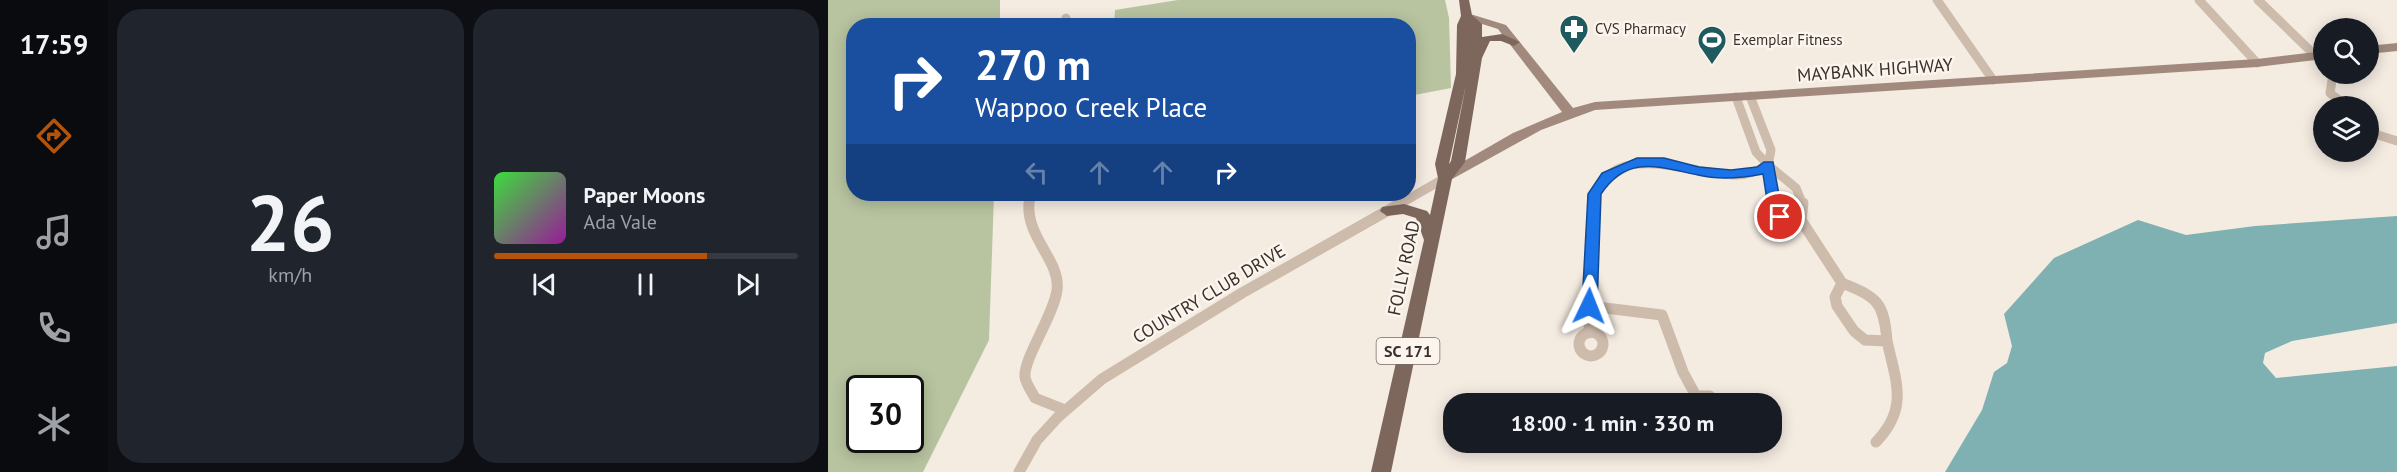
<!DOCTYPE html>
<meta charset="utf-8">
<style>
body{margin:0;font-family:"PT Sans",sans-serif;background:#20242c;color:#f1f3f6;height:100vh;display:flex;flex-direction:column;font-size:22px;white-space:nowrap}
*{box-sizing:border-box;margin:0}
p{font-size:20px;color:#9ea1a6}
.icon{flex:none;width:33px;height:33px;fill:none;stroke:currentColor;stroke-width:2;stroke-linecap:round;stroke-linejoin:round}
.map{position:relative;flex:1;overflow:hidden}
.details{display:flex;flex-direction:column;gap:9px;padding:9px;background:#0d0f14;width:720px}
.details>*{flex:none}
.guide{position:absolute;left:18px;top:18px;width:570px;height:183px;border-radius:24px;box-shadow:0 3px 15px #0003;background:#1a4fa0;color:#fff;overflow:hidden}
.buttons{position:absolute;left:1485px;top:18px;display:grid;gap:12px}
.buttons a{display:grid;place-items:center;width:66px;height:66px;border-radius:50%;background:#171b24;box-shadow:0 3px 15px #0003;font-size:30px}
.speed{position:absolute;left:18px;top:375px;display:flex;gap:12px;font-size:30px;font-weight:700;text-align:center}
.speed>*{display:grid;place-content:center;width:78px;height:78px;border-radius:50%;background:#171b24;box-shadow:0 3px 15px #0003;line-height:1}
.speed .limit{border:3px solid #111;border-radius:9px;background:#fff;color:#111}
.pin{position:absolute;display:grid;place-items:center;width:51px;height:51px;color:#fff;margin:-26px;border:3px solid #fff;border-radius:50%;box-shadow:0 2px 6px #0007}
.me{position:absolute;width:66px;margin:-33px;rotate:2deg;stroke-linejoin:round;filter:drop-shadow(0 0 4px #0008)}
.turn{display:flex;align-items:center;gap:21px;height:126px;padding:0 30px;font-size:27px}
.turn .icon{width:78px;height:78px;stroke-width:2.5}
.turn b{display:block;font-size:42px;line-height:51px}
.lanes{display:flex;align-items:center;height:57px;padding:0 30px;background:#0003;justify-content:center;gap:30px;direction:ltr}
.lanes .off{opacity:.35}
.details .tile{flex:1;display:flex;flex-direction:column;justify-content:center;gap:9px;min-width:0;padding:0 21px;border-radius:24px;background:#20242c}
.details .dial{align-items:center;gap:0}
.dial b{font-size:78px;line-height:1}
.song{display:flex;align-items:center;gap:18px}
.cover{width:72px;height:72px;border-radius:9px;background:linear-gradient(135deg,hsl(120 70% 55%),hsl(300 70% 35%))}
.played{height:6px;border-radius:3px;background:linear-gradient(90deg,#b45309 70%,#363941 70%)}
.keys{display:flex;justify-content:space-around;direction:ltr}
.details .tiles{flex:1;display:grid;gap:9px;grid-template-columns:repeat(2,1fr)}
.trip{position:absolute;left:615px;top:393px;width:339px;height:60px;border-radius:24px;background:#171b24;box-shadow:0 3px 15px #0003;font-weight:600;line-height:60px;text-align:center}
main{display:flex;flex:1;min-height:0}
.dock{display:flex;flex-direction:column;width:108px;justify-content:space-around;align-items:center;background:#090b0e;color:#9ea1a6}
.dock .icon{width:42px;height:42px}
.dock .selected{color:#b45309}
.dock b{font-size:27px;color:#f1f3f6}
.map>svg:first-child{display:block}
.green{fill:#b8c4a0;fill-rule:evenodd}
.water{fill:#7fb0b2}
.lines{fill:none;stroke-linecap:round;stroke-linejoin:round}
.street-far1{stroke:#cdbbac;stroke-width:9}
.street{stroke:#cdbbac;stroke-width:11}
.secondary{fill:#a18a7d;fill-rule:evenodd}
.primary{fill:#7d675c;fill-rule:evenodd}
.route{fill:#1a73e8;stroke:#114b97;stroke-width:1.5}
.labels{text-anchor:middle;stroke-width:5;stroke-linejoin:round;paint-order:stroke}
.far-poi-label{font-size:15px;fill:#3b302b;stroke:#fbf5ee;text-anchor:start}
.shield{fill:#fbf5ee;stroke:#756b66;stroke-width:1.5}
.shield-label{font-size:16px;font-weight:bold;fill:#3b302b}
.street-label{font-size:18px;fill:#3b302b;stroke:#fbf5ee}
</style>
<main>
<nav class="dock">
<b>17:59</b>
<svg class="icon selected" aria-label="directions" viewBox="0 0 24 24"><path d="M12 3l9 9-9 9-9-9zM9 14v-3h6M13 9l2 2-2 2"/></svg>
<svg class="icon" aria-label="music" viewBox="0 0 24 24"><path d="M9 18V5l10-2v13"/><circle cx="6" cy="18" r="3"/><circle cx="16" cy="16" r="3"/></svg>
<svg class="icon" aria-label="phone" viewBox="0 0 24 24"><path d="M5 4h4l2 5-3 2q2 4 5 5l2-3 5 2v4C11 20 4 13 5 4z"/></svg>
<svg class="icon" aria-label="climate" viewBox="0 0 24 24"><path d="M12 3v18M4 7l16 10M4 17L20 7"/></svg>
</nav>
<section class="details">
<div class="tiles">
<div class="tile dial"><b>26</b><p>km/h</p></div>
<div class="tile">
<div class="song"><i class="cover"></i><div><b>Paper Moons</b><p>Ada Vale</p></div></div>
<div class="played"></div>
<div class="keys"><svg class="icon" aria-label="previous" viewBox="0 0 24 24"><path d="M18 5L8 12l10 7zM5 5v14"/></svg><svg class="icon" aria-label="pause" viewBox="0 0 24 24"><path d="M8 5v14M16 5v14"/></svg><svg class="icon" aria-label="next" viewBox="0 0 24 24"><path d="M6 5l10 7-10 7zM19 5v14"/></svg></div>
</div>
</div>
</section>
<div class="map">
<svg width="1569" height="472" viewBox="0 0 1569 472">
<rect width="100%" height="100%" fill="#f4ebe1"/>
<path class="green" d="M 0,0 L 172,0 L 172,25 L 26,26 L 26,194 L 166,194 L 161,340 L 95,472 L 0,472 ZM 32,388 L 82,388 L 82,440 L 32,440 Z
M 350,0 L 617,0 L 621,18 L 623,88 L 581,96 L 580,26 L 286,25 L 287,10 Z"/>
<path class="water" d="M 1569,216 L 1569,323 L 1464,341 L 1437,353 L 1435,363 L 1448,378 L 1569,366 L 1569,472 L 1117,472 L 1154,410 L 1166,372 L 1179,363 L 1184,346 L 1176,314 L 1226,258 L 1310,220 L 1358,235 L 1427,226 Z"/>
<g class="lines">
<path class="street-far1" d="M 1109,0 L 1165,80
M 1371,0 L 1429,63
M 1430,0 L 1496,64
M 235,26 L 238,18
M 1505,74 L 1502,93 L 1518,106
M 908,97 L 928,152 L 940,165 L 943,150 L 922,96
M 1540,127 L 1550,135 L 1569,141
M 201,205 L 204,194
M 570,205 L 617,178
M 765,205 C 777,136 862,174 905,175 C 918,176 928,171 940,165
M 947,205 L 940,165 L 968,188 L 975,205"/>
<path class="street" d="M 201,203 C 198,238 233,261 229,290 C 226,315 195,359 197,377 C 198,384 204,392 207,398 L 237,410
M 946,203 L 948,213 L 961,220 L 973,220 L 975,203
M 973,220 L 1014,283
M 1014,283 C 1049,297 1056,302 1059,341 L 1037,340 L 1026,331 L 1009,306 L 1007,297 Z
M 761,306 L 834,315 L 855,372 L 868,396
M751 344a12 12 0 1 1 24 0a12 12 0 1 1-24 0Z
M 761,333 L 765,203
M 864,404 L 868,396 L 882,396 L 887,404
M 1048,442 C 1081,408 1068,382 1059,341
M 191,472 L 209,440 L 230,417 L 274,379 L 414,293 L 573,203"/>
<path class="secondary" d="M 639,13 L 678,25 L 745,108 L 767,102 L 1429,59 L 1496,51 L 1496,59 L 1429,67 L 767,110 L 713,130 L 617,183 L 612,181 L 610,178 L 612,175 L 685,133 L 734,112 L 670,29 L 635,18 L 633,16 Z
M 1569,43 L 1569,51 L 1540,54 L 1540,46 Z"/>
<path class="primary" d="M 631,0 L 641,0 L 644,15 L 654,24 L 654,37 L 674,34 L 692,42 L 686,46 L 673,41 L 662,41 L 654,58 L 637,162 L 624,179 L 563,472 L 543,472 L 596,240 L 588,218 L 575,214 L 559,216 L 552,211 L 554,207 L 576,204 L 599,211 L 602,215 L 610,178 L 607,164 L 628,74 L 629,25 L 633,16 ZM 641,24 L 640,73 L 641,25 ZM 638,85 L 623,161 L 621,164 Z"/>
</g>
<path class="route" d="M 809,158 L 836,158 L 871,167 L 903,170 L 929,167 L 936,162 L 945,162 L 954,211 L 959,217 L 952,222 L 941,213 L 935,174 C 914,178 891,180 870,175 C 831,167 800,154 773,194 L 769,306 L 761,312 L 756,310 L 754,306 L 760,194 L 774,173 Z"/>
<defs>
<g id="pharmacy-pin" transform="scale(1.5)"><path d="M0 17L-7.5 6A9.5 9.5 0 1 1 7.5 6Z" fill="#1f5a5e" stroke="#fbf5ee"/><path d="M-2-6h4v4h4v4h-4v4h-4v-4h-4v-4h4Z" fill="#fff"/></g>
<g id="stadium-pin" transform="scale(1.5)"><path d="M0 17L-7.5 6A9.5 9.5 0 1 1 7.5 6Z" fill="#1f5a5e" stroke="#fbf5ee"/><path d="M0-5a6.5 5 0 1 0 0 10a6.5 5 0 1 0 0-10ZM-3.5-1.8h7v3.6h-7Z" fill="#fff"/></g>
</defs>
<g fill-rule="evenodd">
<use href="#pharmacy-pin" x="746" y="29"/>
<use href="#stadium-pin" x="884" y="40"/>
</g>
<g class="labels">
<g class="far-poi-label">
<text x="767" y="34">CVS Pharmacy</text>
<text x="905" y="45">Exemplar Fitness</text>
</g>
<rect class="shield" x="548.5" y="338" width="63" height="26" rx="4.5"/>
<g class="shield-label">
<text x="580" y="357">SC 171</text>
</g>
<g class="street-label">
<text transform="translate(1047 70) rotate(-4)" y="6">MAYBANK HIGHWAY</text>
<text transform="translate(576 268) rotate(-78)" y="6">FOLLY ROAD</text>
<text transform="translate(381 294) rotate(-31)" y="6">COUNTRY CLUB DRIVE</text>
</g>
</g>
</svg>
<div class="buttons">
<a><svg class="icon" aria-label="search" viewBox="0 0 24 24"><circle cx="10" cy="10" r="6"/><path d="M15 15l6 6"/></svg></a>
<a><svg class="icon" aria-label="layers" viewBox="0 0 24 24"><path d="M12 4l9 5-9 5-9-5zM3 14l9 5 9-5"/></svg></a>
</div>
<div class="speed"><div class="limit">30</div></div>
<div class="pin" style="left:952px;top:217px;background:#d93025"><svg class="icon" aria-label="arrive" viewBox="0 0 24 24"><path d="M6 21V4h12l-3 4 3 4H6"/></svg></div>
<svg class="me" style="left:761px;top:306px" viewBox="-20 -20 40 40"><path d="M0-17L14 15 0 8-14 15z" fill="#1a73e8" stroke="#fff" stroke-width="4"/></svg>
<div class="trip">18:00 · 1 min · 330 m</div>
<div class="guide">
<div class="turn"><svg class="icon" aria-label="right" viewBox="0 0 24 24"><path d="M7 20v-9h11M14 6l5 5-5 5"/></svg><div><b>270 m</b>Wappoo Creek Place</div></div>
<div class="lanes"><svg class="icon off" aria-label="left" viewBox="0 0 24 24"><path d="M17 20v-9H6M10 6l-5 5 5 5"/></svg><svg class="icon off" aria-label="ahead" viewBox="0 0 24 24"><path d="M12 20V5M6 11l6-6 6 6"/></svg><svg class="icon off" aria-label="ahead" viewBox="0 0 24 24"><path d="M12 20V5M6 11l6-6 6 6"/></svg><svg class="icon" aria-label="right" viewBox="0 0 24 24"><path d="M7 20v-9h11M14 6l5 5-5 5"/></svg></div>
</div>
</div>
</main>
